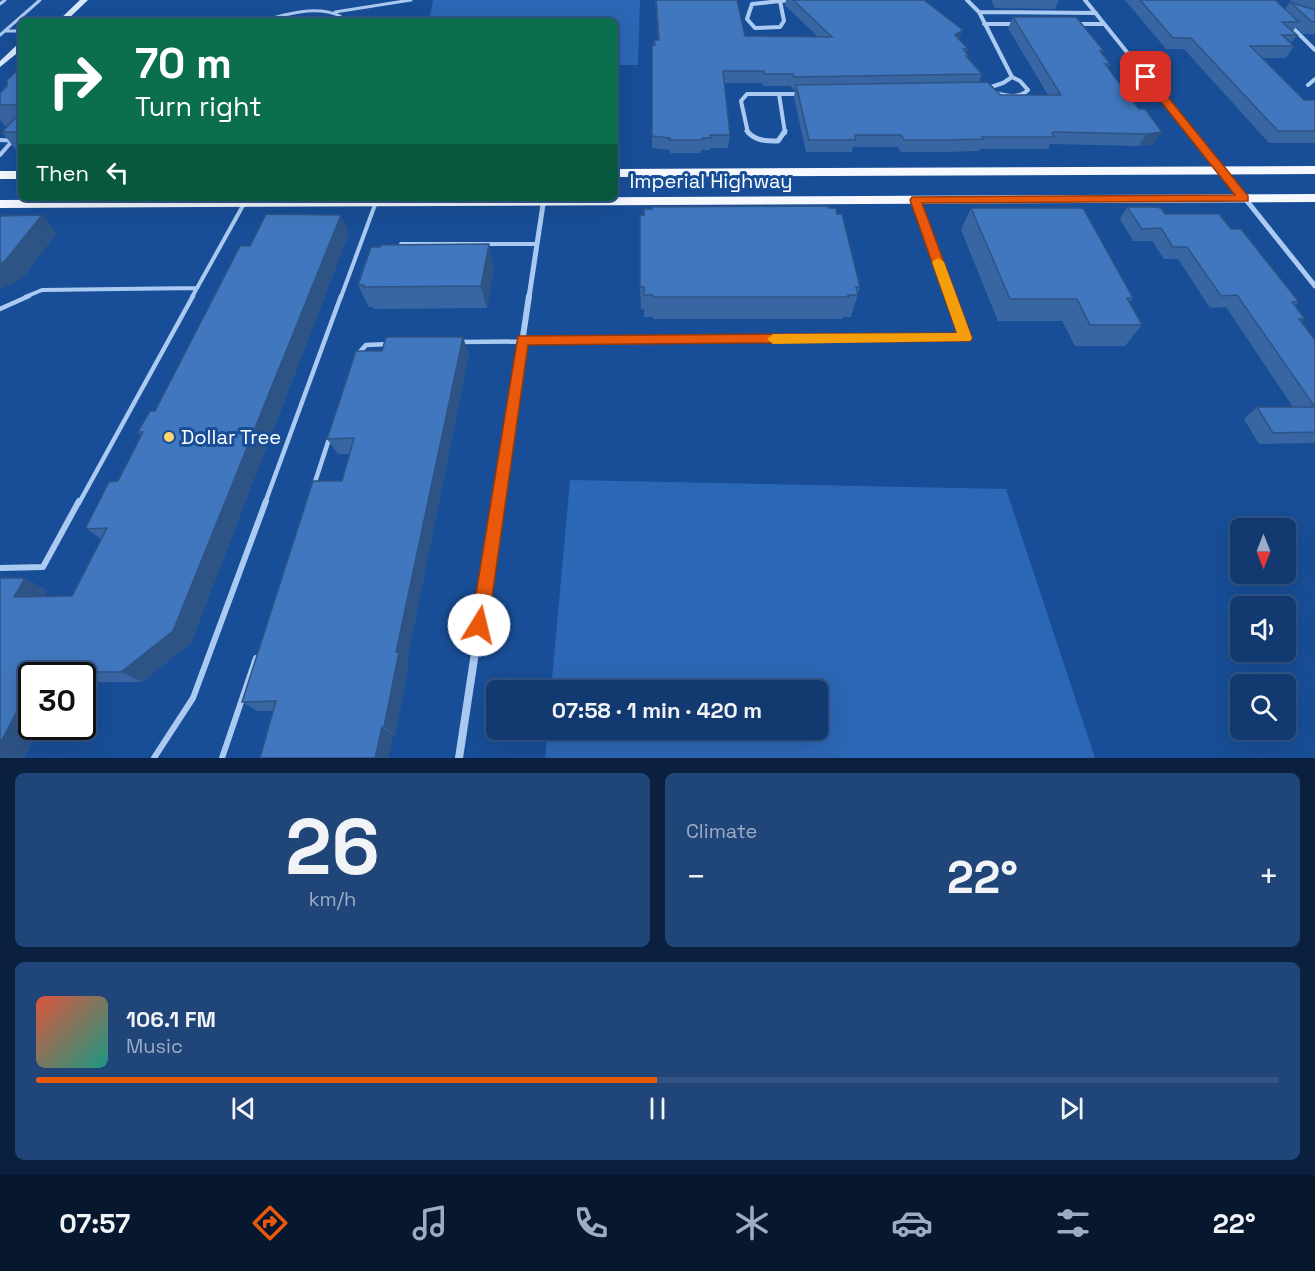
<!DOCTYPE html>
<meta charset="utf-8">
<style>
body{margin:0;font-family:"Space Grotesk",sans-serif;background:#1f4579;color:#f1f3f6;height:100vh;display:flex;flex-direction:column;font-size:22px;white-space:nowrap}
*{box-sizing:border-box;margin:0}
p{font-size:20px;color:#9cadc3}
.icon{flex:none;width:33px;height:33px;fill:none;stroke:currentColor;stroke-width:2;stroke-linecap:round;stroke-linejoin:round}
.map{position:relative;height:758px;overflow:hidden}
.panel{display:flex;flex-direction:column;gap:15px;padding:15px;background:#0a203e;flex:1}
.panel>*{flex:none}
.hud{position:absolute;left:18px;top:18px;width:600px;height:183px;border-radius:9px;box-shadow:0 6px 24px #0002,0 0 0 2px #315484;background:#0b6e4f;color:#fff;overflow:hidden}
.needle{width:39px;rotate:180deg}
.controls{position:absolute;left:1230px;top:518px;display:grid;gap:12px}
.controls a{display:grid;place-items:center;width:66px;height:66px;border-radius:9px;background:#123a71;box-shadow:0 6px 24px #0002,0 0 0 2px #315484;font-size:30px}
.speed{position:absolute;left:18px;top:662px;display:flex;gap:12px;font-size:30px;font-weight:700;text-align:center}
.speed>*{display:grid;place-content:center;width:78px;height:78px;border-radius:50%;background:#123a71;box-shadow:0 6px 24px #0002,0 0 0 2px #315484;line-height:1}
.speed .limit{border:3px solid #111;border-radius:9px;background:#fff;color:#111}
.pin{position:absolute;display:grid;place-items:center;width:51px;height:51px;color:#fff;margin:-26px;border-radius:12px;box-shadow:0 3px 9px #0006}
.me{position:absolute;width:66px;margin:-33px;rotate:9deg;stroke-linejoin:round;filter:drop-shadow(0 0 4px #0008)}
.turn{display:flex;align-items:center;gap:21px;height:126px;padding:0 18px;font-size:27px}
.turn .icon{width:78px;height:78px;stroke-width:2.5}
.turn b{display:block;font-size:42px;line-height:51px}
.then{display:flex;align-items:center;height:57px;padding:0 18px;background:#0003;gap:12px;font-size:22px}
.big{font-size:45px;font-weight:600;line-height:1.1}
.panel .card{flex:1;display:flex;flex-direction:column;justify-content:center;gap:9px;min-width:0;padding:0 21px;border-radius:9px;background:#1f4579}
.panel .dial{align-items:center;gap:0}
.dial b{font-size:78px;line-height:1}
.song{display:flex;align-items:center;gap:18px}
.cover{width:72px;height:72px;border-radius:9px;background:linear-gradient(135deg,hsl(10 70% 55%),hsl(170 70% 35%))}
.played{height:6px;border-radius:3px;background:linear-gradient(90deg,#ea580c 50%,#315484 50%)}
.keys{display:flex;justify-content:space-around;direction:ltr}
.heat{display:flex;justify-content:space-between;align-items:center;font-size:33px;direction:ltr}
.panel .tiles{flex:1;display:grid;gap:15px;grid-template-columns:1fr 1fr}
.card:last-child{grid-column:span 2}
.trip{position:absolute;left:486px;top:680px;width:342px;height:60px;border-radius:9px;background:#123a71;box-shadow:0 6px 24px #0002,0 0 0 2px #315484;font-weight:600;line-height:60px;text-align:center}
.tabs{display:flex;height:96px;justify-content:space-around;align-items:center;background:#07172d;color:#9cadc3}
.tabs .icon{width:42px;height:42px}
.tabs .selected{color:#ea580c}
.tabs b{font-size:27px;color:#f1f3f6}
.map>svg:first-child{display:block}
.green{fill:#2c67b5}
.lines{fill:none;stroke-linecap:round;stroke-linejoin:round}
.service-far3{stroke:#abcaf1;stroke-width:3}
.service-far2{stroke:#abcaf1;stroke-width:4}
.service-far1{stroke:#abcaf1;stroke-width:4.5}
.service{stroke:#abcaf1;stroke-width:6}
.minor-far3{stroke:#abcaf1;stroke-width:4}
.minor-far2{stroke:#abcaf1;stroke-width:5}
.minor-far1{stroke:#abcaf1;stroke-width:6}
.minor{stroke:#abcaf1;stroke-width:8}
.secondary{fill:#dae8fc;fill-rule:evenodd}
.primary{fill:#f5f9ff;fill-rule:evenodd}
.wall{fill:#3866a3}
.shaded-wall{fill:#2e5385}
.building{fill:#4177be;stroke:#2e5385;stroke-width:1.5}
.route{fill:#ea580c;stroke:#983908;stroke-width:1.5}
.slow{fill:#f59e0b}
.poi-dot{fill:#ffd76b;stroke:#184e97;stroke-width:2}
.labels{text-anchor:middle;stroke-width:6;stroke-linejoin:round;paint-order:stroke}
.street-label{font-size:20px;fill:#fff;stroke:#184e97}
.poi-label{font-size:20px;fill:#fff;stroke:#184e97;text-anchor:start}
</style>
<div class="map">
<svg width="1315" height="758" viewBox="0 0 1315 758">
<rect width="100%" height="100%" fill="#184e97"/>
<path class="green" d="M 433,0 L 640,0 L 638,65 L 615,65 L 615,21 L 429,21 Z
M 570,480 L 1006,489 L 1095,758 L 545,758 L 548,729 L 818,729 L 818,690 L 551,690 Z"/>
<g class="lines">
<path class="service-far3" d="M 0,4 L 5,0
M 335,12 L 411,0
M 262,21 C 286,14 316,5 340,16 L 338,21
M 6,31 L 21,31
M 0,35 L 40,0
M 19,133 L 21,131"/>
<path class="service-far2" d="M 0,140 L 21,141
M 0,155 L 21,131
M 916,200 L 951,297
M 401,244 L 537,244
M 25,297 L 42,290 L 197,288
M 192,297 L 245,202
M 341,297 L 376,202"/>
<path class="service-far1" d="M 0,309 L 29,296
M 461,342 L 965,338 L 950,296
M 358,354 L 366,345 L 390,344
M 314,485 L 330,436
M 79,503 L 193,296
M 265,503 L 341,296"/>
<path class="service" d="M 0,568 L 43,567 L 79,501
M 154,758 L 193,698 L 266,501
M 222,758 L 256,658"/>
<path class="minor-far3" d="M 967,0 L 979,12 L 1012,77 L 1003,83 L 985,89
M 1085,0 L 1192,133
M 780,1 L 784,21 L 780,27 L 755,28 L 747,19 L 752,4 Z
M 780,1 L 793,0
M 979,12 L 1096,13
M 984,24 L 1017,24
M 1075,24 L 1104,24
M 1289,24 L 1315,50
M 1308,85 L 1315,79
M 992,92 C 1004,95 1018,100 1028,90 L 1020,81 L 1012,77
M 779,94 L 801,94
M 779,94 L 785,133
M 748,133 L 741,101 L 747,94 L 779,94"/>
<path class="minor-far2" d="M 747,131 C 755,141 766,141 778,141 L 785,131
M 1191,131 L 1315,286
M 529,297 L 544,198"/>
<path class="minor-far1" d="M 498,503 L 529,296"/>
<path class="minor" d="M 459,758 L 498,501"/>
<path class="secondary" d="M 80,0 L 88,0 L 66,21 L 58,21 Z
M 18,44 L 21,44 L 21,50 L 0,67 L 0,61 Z"/>
<path class="primary" d="M 1315,166 L 1315,174 L 615,177 L 615,169 Z
M 0,171 L 21,171 L 21,179 L 0,179 Z
M 1315,194 L 1315,202 L 0,208 L 0,200 Z"/>
</g>
<path class="wall" d="M 655,0 L 737,0 L 745,36 L 818,37 L 785,5 L 786,0 L 924,0 L 968,49 L 966,53 L 969,56 L 968,59 L 982,74 L 979,82 L 1001,95 L 1048,95 L 1008,28 L 1013,17 L 1104,51 L 1102,54 L 1110,64 L 1108,67 L 1154,144 L 1139,146 L 1050,144 L 1048,149 L 980,149 L 979,151 L 943,152 L 901,152 L 898,147 L 853,147 L 852,152 L 806,152 L 794,97 L 795,89 L 792,89 L 791,86 L 763,86 L 762,83 L 724,83 L 730,135 L 728,148 L 710,148 L 710,150 L 701,150 L 701,153 L 670,153 L 670,150 L 652,148 L 652,45 L 654,45 L 658,40 Z
M 991,0 L 1059,0 L 1055,9 L 995,8 Z
M 1125,0 L 1275,0 L 1285,9 L 1290,2 L 1292,3 L 1289,0 L 1315,0 L 1315,34 L 1303,34 L 1296,27 L 1293,31 L 1297,35 L 1291,43 L 1294,46 L 1286,58 L 1261,58 L 1304,100 L 1315,100 L 1315,143 L 1269,143 L 1184,49 L 1166,49 Z
M 21,66 L 21,155 L 20,155 L 2,132 L 6,127 L 0,120 L 0,93 L 7,86 Z
M 1127,207 L 1231,229 L 1299,302 L 1295,306 L 1305,319 L 1301,322 L 1315,340 L 1315,443 L 1259,444 L 1244,419 L 1257,407 L 1293,407 L 1226,307 L 1210,308 L 1178,259 L 1164,259 L 1152,241 L 1133,241 L 1120,219 Z
M 971,208 L 1133,298 L 1130,302 L 1142,325 L 1125,346 L 1075,346 L 1062,321 L 998,321 L 961,230 Z
M 349,233 L 191,643 L 142,682 L 82,682 L 82,675 L 32,675 L 32,726 L 40,726 L 24,758 L 0,758 L 25,578 L 47,591 L 44,597 L 72,596 L 101,539 L 87,529 L 118,481 L 141,435 L 138,432 L 155,411 L 250,246 Z
M 494,266 L 487,308 L 373,309 L 373,307 L 369,307 L 358,285 Z
M 640,287 L 860,287 L 851,317 L 843,317 L 842,319 L 653,319 L 653,317 L 644,317 L 644,309 L 641,309 Z
M 469,354 L 407,660 L 409,663 L 395,735 L 273,711 L 258,711 L 242,702 L 342,481 L 350,454 L 338,454 L 327,439 Z"/>
<path class="shaded-wall" d="M 963,30 L 959,41 L 955,35 Z
M 1162,132 L 1154,144 L 1139,146 L 1146,134 Z
M 42,215 L 57,233 L 22,279 L 0,289 L 0,264 Z
M 341,215 L 349,233 L 191,643 L 142,682 L 121,672 Z
M 489,244 L 494,266 L 487,308 L 481,286 Z
M 463,337 L 469,354 L 407,660 L 409,663 L 395,735 L 384,727 L 396,652 Z
M 25,578 L 47,591 L 37,610 L 14,597 Z
M 37,672 L 45,675 L 35,675 Z
M 32,682 L 32,726 L 40,726 L 24,758 L 0,758 L 0,744 Z
M 382,727 L 393,735 L 389,758 L 375,758 Z"/>
<path class="building" d="M 656,0 L 737,0 L 745,36 L 832,37 L 793,0 L 924,0 L 963,30 L 955,35 L 968,49 L 963,49 L 969,56 L 966,56 L 982,74 L 794,77 L 793,74 L 764,74 L 764,71 L 723,71 L 730,135 L 710,135 L 711,138 L 702,138 L 702,140 L 670,140 L 670,138 L 652,136 L 652,45 L 655,45 L 654,40 L 659,40 Z
M 1140,0 L 1275,0 L 1299,22 L 1282,22 L 1297,35 L 1282,35 L 1294,46 L 1250,46 L 1304,100 L 1315,100 L 1315,131 L 1278,131 L 1191,38 L 1173,38 Z
M 1290,2 L 1315,10 L 1315,22 L 1312,22 Z
M 1013,17 L 1076,17 L 1104,51 L 1100,51 L 1110,64 L 1105,64 L 1139,109 L 1145,109 L 1162,132 L 1146,134 L 1054,132 L 1052,133 L 1054,137 L 982,137 L 984,139 L 948,140 L 904,140 L 901,135 L 855,135 L 855,140 L 809,140 L 796,85 L 987,82 L 1001,95 L 1061,95 Z
M 127,18 L 125,21 L 64,21 L 66,20 Z
M 21,67 L 21,105 L 0,105 L 0,93 L 7,86 L 7,80 Z
M 21,112 L 21,132 L 2,132 Z
M 828,206 L 828,208 L 836,208 L 837,214 L 842,214 L 860,287 L 856,287 L 858,295 L 848,295 L 849,297 L 653,297 L 653,295 L 644,295 L 644,287 L 640,287 L 640,215 L 644,215 L 644,209 L 652,209 L 652,207 Z
M 1127,207 L 1154,207 L 1161,208 L 1165,214 L 1219,214 L 1231,229 L 1241,229 L 1299,302 L 1292,302 L 1305,319 L 1299,319 L 1315,340 L 1315,407 L 1237,295 L 1221,296 L 1187,247 L 1173,247 L 1161,228 L 1142,229 Z
M 971,208 L 1083,208 L 1133,298 L 1127,298 L 1142,325 L 1090,325 L 1077,299 L 1010,299 Z
M 266,214 L 341,215 L 173,631 L 121,672 L 37,672 L 35,675 L 32,675 L 32,682 L 0,744 L 0,578 L 25,578 L 14,597 L 72,596 L 107,528 L 87,529 L 86,527 L 109,482 L 118,481 L 143,432 L 138,432 L 150,411 L 155,411 L 240,246 L 250,246 Z
M 42,215 L 5,261 L 0,264 L 0,216 Z
M 489,244 L 481,286 L 363,287 L 364,285 L 358,285 L 371,247 L 380,247 L 380,245 Z
M 386,337 L 463,337 L 396,652 L 399,652 L 384,727 L 382,727 L 375,758 L 260,758 L 276,701 L 242,702 L 313,481 L 342,481 L 354,438 L 327,439 L 356,351 L 382,351 Z
M 1257,407 L 1315,407 L 1315,432 L 1273,433 Z"/>
<path class="route" d="M 1146,74 L 1150,75 L 1248,196 L 1248,201 L 922,203 L 972,338 L 970,341 L 528,345 L 488,625 L 486,631 L 479,634 L 473,631 L 471,625 L 518,336 L 957,333 L 910,200 L 912,197 L 1235,195 L 1143,79 L 1142,77 Z"/>
<path class="slow" d="M 938,258 L 944,262 L 972,338 L 970,341 L 773,344 L 767,339 L 773,334 L 957,333 L 932,262 Z"/>
<circle class="poi-dot" cx="169" cy="437" r="6"/>
<g class="labels">
<g class="street-label">
<text x="711" y="188">Imperial Highway</text>
</g>
<g class="poi-label">
<text x="181" y="444">Dollar Tree</text>
</g>
</g>
</svg>
<div class="controls">
<a><svg class="needle" viewBox="-14 -14 28 28"><path d="M0-13l5 13h-10z" fill="#e53935"/><path d="M0 13l5-13h-10z" fill="#9cadc3"/></svg></a>
<a><svg class="icon" aria-label="sound" viewBox="0 0 24 24"><path d="M4 9h4l5-4v14l-5-4H4zM17 9q2 3 0 6"/></svg></a>
<a><svg class="icon" aria-label="search" viewBox="0 0 24 24"><circle cx="10" cy="10" r="6"/><path d="M15 15l6 6"/></svg></a>
</div>
<div class="speed"><div class="limit">30</div></div>
<div class="pin" style="left:1146px;top:77px;background:#d93025"><svg class="icon" aria-label="arrive" viewBox="0 0 24 24"><path d="M6 21V4h12l-3 4 3 4H6"/></svg></div>
<svg class="me" style="left:479px;top:625px" viewBox="-20 -20 40 40"><circle r="19" fill="#fff"/><path d="M0-13L10 11 0 6-10 11z" fill="#ea580c"/></svg>
<div class="trip">07:58 · 1 min · 420 m</div>
<div class="hud">
<div class="turn"><svg class="icon" aria-label="right" viewBox="0 0 24 24"><path d="M7 20v-9h11M14 6l5 5-5 5"/></svg><div><b>70 m</b>Turn right</div></div>
<div class="then">Then<svg class="icon" aria-label="left" viewBox="0 0 24 24"><path d="M17 20v-9H6M10 6l-5 5 5 5"/></svg></div>
</div>
</div>
<section class="panel">
<div class="tiles">
<div class="card dial"><b>26</b><p>km/h</p></div>
<div class="card"><p>Climate</p>
<div class="heat"><a>−</a><b class="big">22°</b><a>+</a></div>
</div>
<div class="card">
<div class="song"><i class="cover"></i><div><b>106.1 FM</b><p>Music</p></div></div>
<div class="played"></div>
<div class="keys"><svg class="icon" aria-label="previous" viewBox="0 0 24 24"><path d="M18 5L8 12l10 7zM5 5v14"/></svg><svg class="icon" aria-label="pause" viewBox="0 0 24 24"><path d="M8 5v14M16 5v14"/></svg><svg class="icon" aria-label="next" viewBox="0 0 24 24"><path d="M6 5l10 7-10 7zM19 5v14"/></svg></div>
</div>
</div>
</section>
<nav class="tabs">
<b>07:57</b>
<svg class="icon selected" aria-label="directions" viewBox="0 0 24 24"><path d="M12 3l9 9-9 9-9-9zM9 14v-3h6M13 9l2 2-2 2"/></svg>
<svg class="icon" aria-label="music" viewBox="0 0 24 24"><path d="M9 18V5l10-2v13"/><circle cx="6" cy="18" r="3"/><circle cx="16" cy="16" r="3"/></svg>
<svg class="icon" aria-label="phone" viewBox="0 0 24 24"><path d="M5 4h4l2 5-3 2q2 4 5 5l2-3 5 2v4C11 20 4 13 5 4z"/></svg>
<svg class="icon" aria-label="climate" viewBox="0 0 24 24"><path d="M12 3v18M4 7l16 10M4 17L20 7"/></svg>
<svg class="icon" aria-label="car" viewBox="0 0 24 24"><path d="M5 17H2v-5l4-1 3-4h7l3 4 3 1v5h-3M9 17h6M6 11h13"/><circle cx="7" cy="17" r="2"/><circle cx="17" cy="17" r="2"/></svg>
<svg class="icon" aria-label="filters" viewBox="0 0 24 24"><path d="M4 7h16M4 17h16"/><circle cx="9" cy="7" r="2"/><circle cx="15" cy="17" r="2"/></svg>
<b>22°</b>
</nav>
